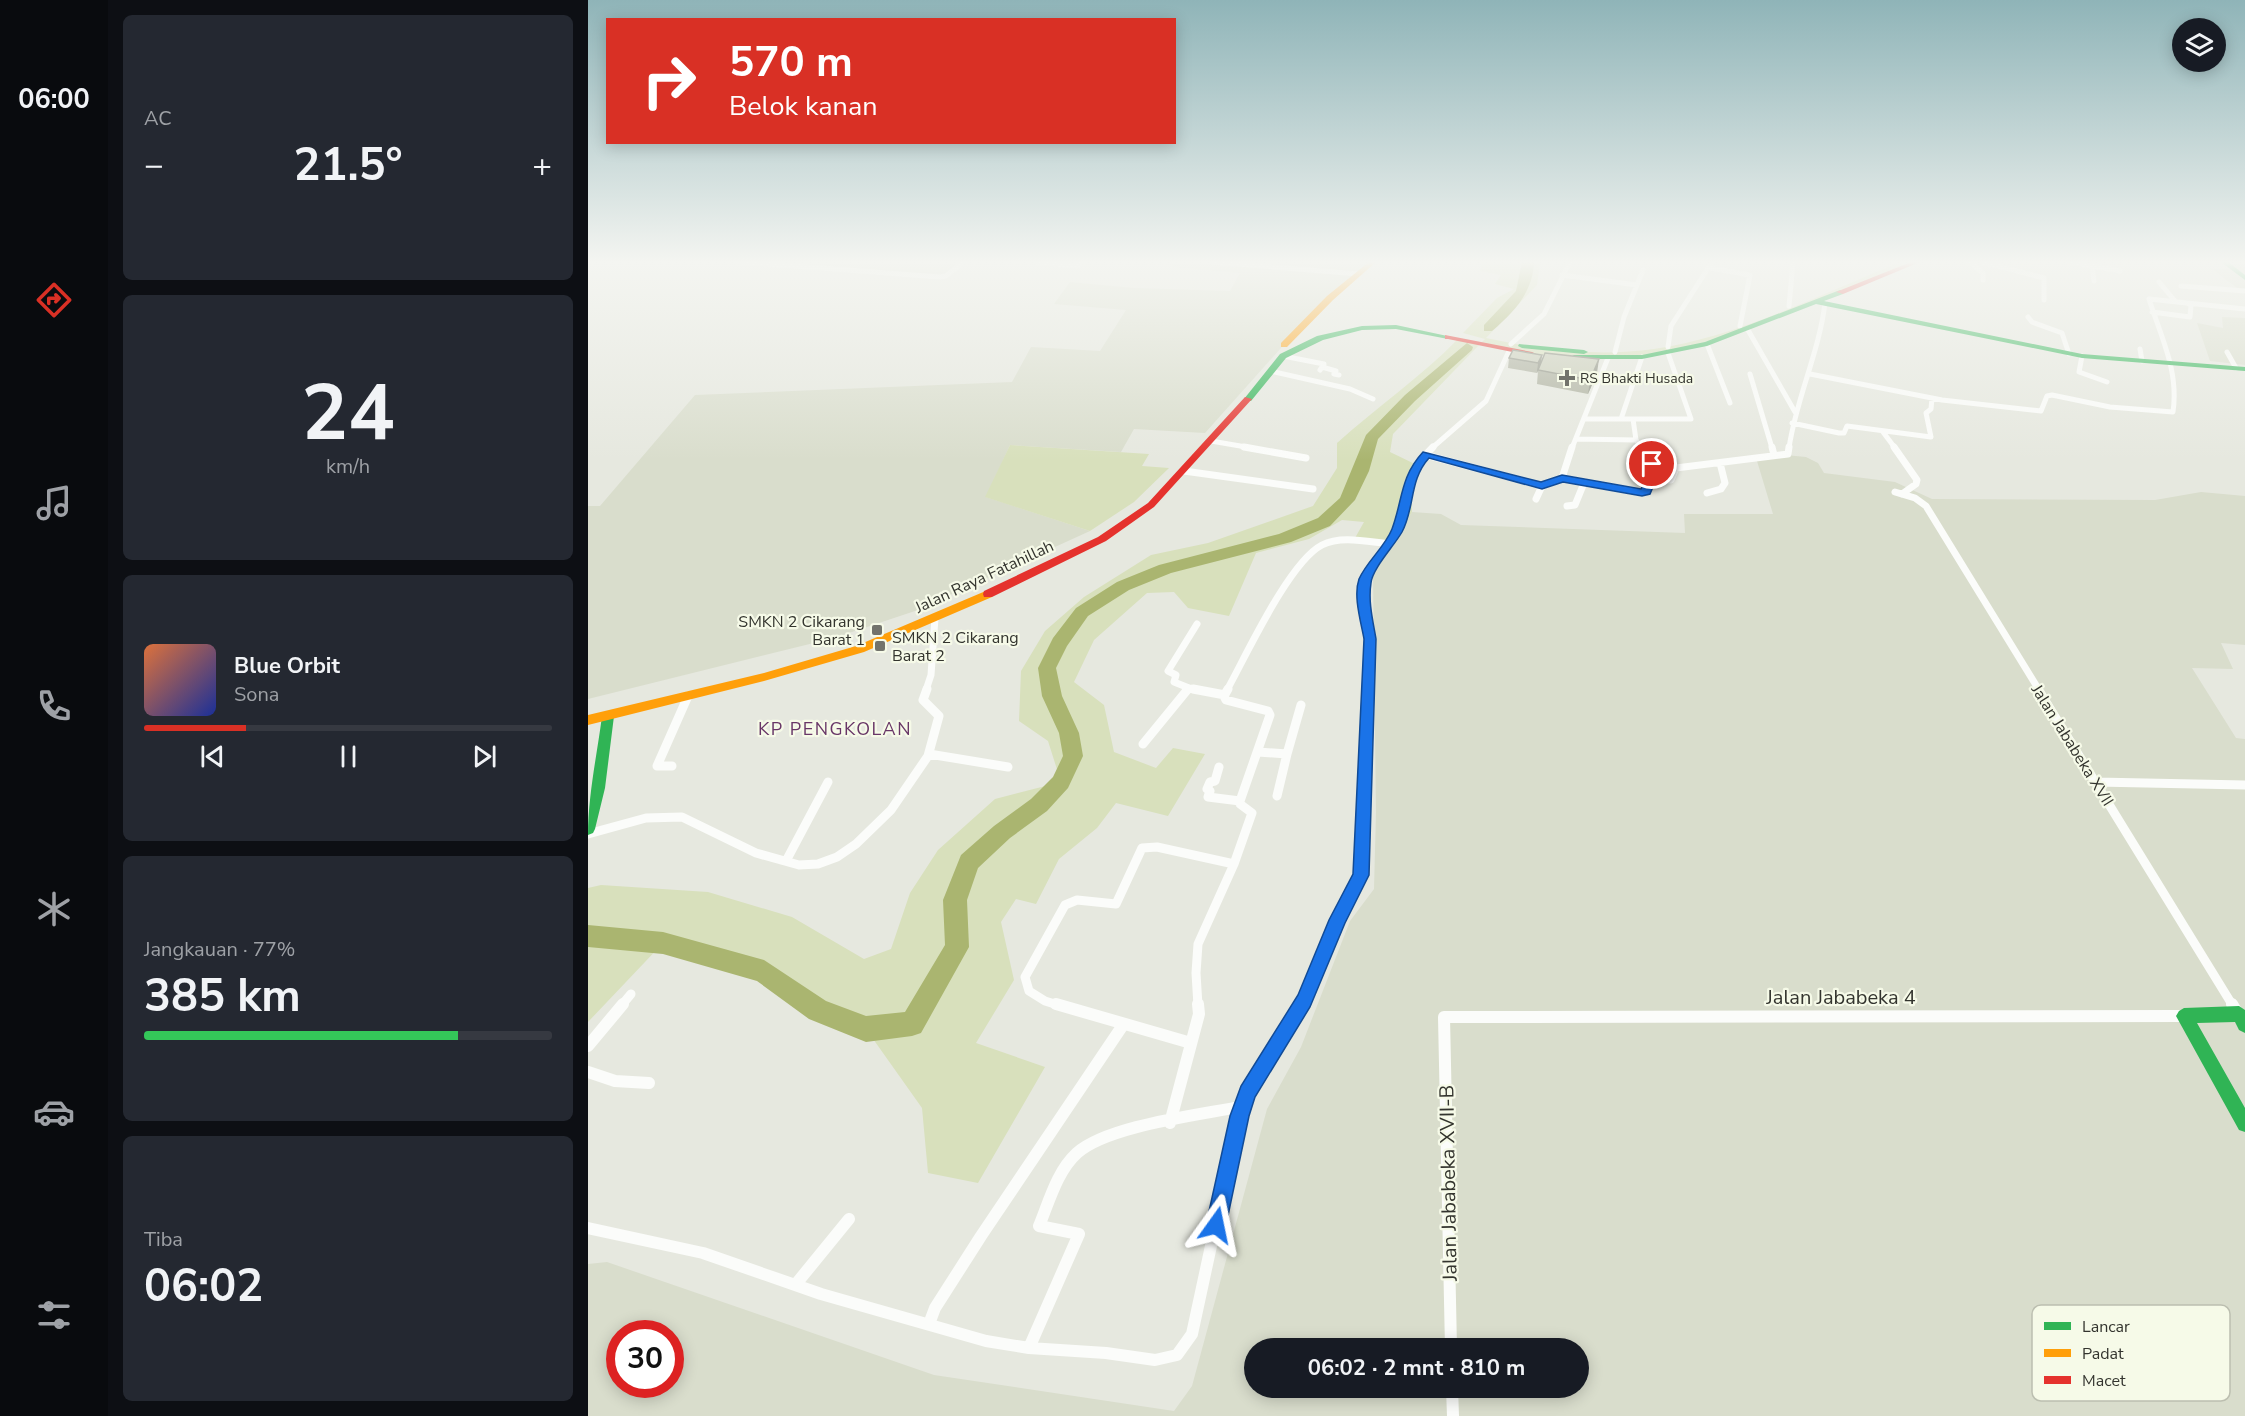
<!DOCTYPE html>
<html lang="id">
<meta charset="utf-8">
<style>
body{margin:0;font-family:"Nunito Sans",sans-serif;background:#242831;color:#f1f3f6;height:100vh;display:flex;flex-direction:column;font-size:22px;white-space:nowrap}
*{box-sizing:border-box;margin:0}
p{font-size:20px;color:#9ea1a6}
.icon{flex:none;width:33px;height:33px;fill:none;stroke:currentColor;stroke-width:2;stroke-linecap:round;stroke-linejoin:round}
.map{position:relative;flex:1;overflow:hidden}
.drawer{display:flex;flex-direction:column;gap:15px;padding:15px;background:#0d0f14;width:480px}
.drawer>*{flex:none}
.guide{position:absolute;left:18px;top:18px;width:570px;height:126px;border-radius:0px;box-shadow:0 3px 15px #0003;background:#d93025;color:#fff;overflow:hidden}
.controls{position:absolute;left:1584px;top:18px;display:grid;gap:12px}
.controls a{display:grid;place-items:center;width:54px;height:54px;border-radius:50%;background:#171b24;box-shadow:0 3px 15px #0003;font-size:30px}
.speed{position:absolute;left:18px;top:1320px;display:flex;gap:12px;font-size:30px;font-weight:700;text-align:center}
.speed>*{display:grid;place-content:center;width:78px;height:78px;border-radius:50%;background:#171b24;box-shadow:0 3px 15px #0003;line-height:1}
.speed .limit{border:9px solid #d22;background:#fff;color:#111}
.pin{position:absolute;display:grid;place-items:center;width:51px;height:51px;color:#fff;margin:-26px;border:3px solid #fff;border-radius:50%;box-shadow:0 2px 6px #0007}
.me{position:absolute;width:66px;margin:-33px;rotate:12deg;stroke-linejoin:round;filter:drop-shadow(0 0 4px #0008)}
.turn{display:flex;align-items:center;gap:21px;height:126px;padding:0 24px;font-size:27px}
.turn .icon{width:78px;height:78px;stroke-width:2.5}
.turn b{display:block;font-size:42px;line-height:51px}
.big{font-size:45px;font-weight:700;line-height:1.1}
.drawer .widget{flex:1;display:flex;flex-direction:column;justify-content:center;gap:9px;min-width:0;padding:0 21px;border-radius:9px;background:#242831}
.drawer .dial{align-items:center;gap:0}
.dial b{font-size:78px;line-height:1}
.song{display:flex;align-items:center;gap:18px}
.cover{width:72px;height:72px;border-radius:9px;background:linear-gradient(135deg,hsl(20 70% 55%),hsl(230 70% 35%))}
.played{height:6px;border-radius:3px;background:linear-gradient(90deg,#d93025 25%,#363941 25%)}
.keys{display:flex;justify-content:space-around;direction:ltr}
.heat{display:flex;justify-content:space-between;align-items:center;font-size:33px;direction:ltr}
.charge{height:9px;border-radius:4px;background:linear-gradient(90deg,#34c759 77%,#363941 0)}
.trip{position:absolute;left:656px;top:1338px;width:345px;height:60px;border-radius:30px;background:#171b24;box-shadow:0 3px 15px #0003;font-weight:700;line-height:60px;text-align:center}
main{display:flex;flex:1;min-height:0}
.menu{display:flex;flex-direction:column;width:108px;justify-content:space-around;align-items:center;background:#090b0e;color:#9ea1a6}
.menu .icon{width:42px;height:42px}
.menu .current{color:#d93025}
.menu b{font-size:27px;color:#f1f3f6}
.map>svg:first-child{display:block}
.built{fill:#d9ddcc;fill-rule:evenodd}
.green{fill:#d8e0bc}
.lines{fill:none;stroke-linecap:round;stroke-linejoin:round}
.river{fill:#aab570;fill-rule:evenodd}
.street-far3{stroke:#fbfcfa;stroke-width:5}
.street-far2{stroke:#fbfcfa;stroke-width:7}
.street-far1{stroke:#fbfcfa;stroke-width:9}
.street{stroke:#fbfcfa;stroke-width:12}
.fast{fill:#30b455;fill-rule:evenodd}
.slow{fill:#ff9f0a;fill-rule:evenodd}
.jam{fill:#e5322d;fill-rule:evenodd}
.wall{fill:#acaf9d}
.shaded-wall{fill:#8c8f80}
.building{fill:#c8ccb7;stroke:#8c8f80;stroke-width:1.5}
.route{fill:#1a73e8;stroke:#114b97;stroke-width:1.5}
.poi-dot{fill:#72736c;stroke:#f6fae8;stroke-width:2}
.labels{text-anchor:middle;stroke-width:4.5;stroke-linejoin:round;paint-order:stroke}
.far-poi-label{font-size:14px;fill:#33342e;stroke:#f6fae8;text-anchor:start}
.street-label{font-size:16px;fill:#33342e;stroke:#f6fae8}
.poi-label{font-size:16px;fill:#33342e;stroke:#f6fae8;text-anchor:end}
.neighbourhood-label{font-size:18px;letter-spacing:1.5px;fill:#683667;stroke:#f6fae8}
.near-street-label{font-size:20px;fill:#33342e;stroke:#f6fae8}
.key{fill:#f6fae8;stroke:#bcbfb0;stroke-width:1.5}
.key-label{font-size:16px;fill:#33342e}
</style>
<main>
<nav class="menu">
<b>06:00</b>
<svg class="icon current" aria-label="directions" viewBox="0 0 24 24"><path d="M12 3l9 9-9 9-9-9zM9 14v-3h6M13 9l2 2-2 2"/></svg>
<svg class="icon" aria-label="music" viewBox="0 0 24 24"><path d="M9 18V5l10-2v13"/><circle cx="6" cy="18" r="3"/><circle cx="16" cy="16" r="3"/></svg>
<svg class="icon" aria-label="phone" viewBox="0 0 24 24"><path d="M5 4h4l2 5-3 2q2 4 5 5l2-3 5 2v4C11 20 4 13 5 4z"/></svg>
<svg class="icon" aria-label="climate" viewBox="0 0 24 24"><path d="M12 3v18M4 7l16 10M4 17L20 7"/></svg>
<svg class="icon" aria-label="car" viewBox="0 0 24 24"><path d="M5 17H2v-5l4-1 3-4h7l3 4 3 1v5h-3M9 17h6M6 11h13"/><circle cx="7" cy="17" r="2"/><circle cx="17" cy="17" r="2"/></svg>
<svg class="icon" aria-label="filters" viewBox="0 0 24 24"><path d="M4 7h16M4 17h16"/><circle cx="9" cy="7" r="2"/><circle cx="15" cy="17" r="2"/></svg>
</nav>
<section class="drawer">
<div class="widget"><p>AC</p>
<div class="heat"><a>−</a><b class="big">21.5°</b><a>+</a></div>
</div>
<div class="widget dial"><b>24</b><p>km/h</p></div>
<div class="widget">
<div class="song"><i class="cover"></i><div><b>Blue Orbit</b><p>Sona</p></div></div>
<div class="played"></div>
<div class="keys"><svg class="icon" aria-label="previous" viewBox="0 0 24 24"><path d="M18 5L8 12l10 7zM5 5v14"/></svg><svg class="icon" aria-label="pause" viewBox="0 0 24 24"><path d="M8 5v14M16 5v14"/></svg><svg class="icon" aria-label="next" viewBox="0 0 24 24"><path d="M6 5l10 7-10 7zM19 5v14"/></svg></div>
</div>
<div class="widget"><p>Jangkauan · 77%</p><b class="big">385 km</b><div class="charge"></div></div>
<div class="widget"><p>Tiba</p><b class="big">06:02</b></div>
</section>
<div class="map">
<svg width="1657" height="1416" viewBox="0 0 1657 1416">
<rect width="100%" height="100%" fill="#e6e8df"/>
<path class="built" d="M 154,262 L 375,262 L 358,276 Z
M 586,262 L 785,262 L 710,329 L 617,433 L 546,429 L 533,452 L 422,445 L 398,497 L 502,531 L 327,611 L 246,638 L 0,699 L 0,506 L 12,506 L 107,395 L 424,382 L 443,347 L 512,351 L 538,310 L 466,304 L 482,282 L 546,288 L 642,291 L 652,273 L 583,267 Z
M 1632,262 L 1657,262 L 1657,294 L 1624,269 L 1641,269 Z
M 1634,317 L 1657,318 L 1657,365 L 1622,361 L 1609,323 L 1635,328 Z
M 1197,455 L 1218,457 L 1230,463 L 1236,473 L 1307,482 L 1344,499 L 1567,500 L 1613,492 L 1657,496 L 1657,645 L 1633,643 L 1645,669 L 1604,668 L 1648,738 L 1657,739 L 1657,1416 L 0,1416 L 0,1264 L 19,1262 L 346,1375 L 586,1411 L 604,1386 L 679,1109 L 713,1047 L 762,921 L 786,889 L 788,812 L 785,575 L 824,512 L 853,514 L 873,525 L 1097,533 L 1096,514 L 1185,514 L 1169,461 ZM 32,1334 L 82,1334 L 82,1384 L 32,1384 ZM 666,1348 L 990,1348 L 990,1388 L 666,1388 Z"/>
<path class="green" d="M 894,262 L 952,263 L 949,285 L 898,338 C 953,350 1010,357 1066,349 C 1146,338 1234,294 1310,263 L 1318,267 L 1136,339 L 1054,357 L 960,356 L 892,344 L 805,434 L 802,452 L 831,466 L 823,486 L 824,512 L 806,542 L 767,538 L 776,522 L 754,520 L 721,539 L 668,553 L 641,616 L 600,608 L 586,592 L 559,593 L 506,640 L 486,682 L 516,705 L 526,752 L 568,768 L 585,748 L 617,754 L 580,816 L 528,803 L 509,828 L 471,859 L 448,904 L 428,899 L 413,922 L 426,980 L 388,1043 L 457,1067 L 390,1183 L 340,1173 L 334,1108 L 278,1029 L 229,1009 L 176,971 L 75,943 L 0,1022 L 0,888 L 13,885 L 120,892 L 204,917 L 276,959 L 303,949 L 322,893 L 350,850 L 407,799 L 473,782 L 460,741 L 431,721 L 433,671 L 457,631 L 496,597 L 563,555 L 620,543 L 725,506 L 749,468 L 749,443 C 789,407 833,377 870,339 L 892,344 L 897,339 L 875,333 L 909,298 L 926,289 L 907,284 L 913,275 L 892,271 Z
M 422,445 L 561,454 L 554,466 L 581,468 L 546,502 L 502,531 L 397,497 Z"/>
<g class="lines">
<path class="river" d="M 934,262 L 946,262 C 945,292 926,312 904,331 L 896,331 L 896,325 L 928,291 Z
M 879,343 L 885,347 L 884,350 L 827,401 L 790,439 L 781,471 L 767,500 L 742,526 L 703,542 L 583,573 L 541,590 L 500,616 L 479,646 L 468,668 L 474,696 L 491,733 L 495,756 L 480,788 L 459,811 L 422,838 L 390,868 L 379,900 L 381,947 L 333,1033 L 324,1036 L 278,1042 L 221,1019 L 169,981 L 75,954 L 0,947 L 0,925 L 75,932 L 176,960 L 238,1001 L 278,1016 L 317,1012 L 357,945 L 355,900 L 373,855 L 406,826 L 443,799 L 465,777 L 475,756 L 471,733 L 454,696 L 450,668 L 465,638 L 488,608 L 529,582 L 571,565 L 691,534 L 730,518 L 752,498 L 778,435 L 817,395 Z"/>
<path class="street-far3" d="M 154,262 L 352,277 L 358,276 L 375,262
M 449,262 L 489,266 L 493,262
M 625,262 L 771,274
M 1382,262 L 1395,273 L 1395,280
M 1394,262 L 1456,278 L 1456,300
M 1483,262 L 1532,271
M 1504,266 L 1506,281
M 1122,268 L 1162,275 L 1152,326
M 974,275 L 1049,285
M 1571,282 L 1587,301
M 1593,286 L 1657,291
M 1201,306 L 1205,262
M 1564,312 L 1602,317 L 1603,305 L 1599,303 L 1657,309
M 1440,317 L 1444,322 L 1474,333 L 1481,354
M 1160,330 L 1207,412
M 923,344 L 956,314 L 982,262
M 1119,344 L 1142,403
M 1080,347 L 1083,326 L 1124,262
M 1552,349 L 1554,361
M 1027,352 L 1036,317 L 1055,270
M 1639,352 L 1648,368
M 695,356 L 736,364 L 732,370
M 1494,356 L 1491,372 L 1519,382
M 734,367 L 748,371 L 746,374 L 751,375
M 682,371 L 762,389 L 785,399
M 1162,374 L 1184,448
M 1222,374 L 1354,400 L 1453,411 L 1459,396 L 1464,395 L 1522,407 L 1585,412 C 1591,371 1573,337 1561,299 L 1599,303
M 996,419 L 1103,419 L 1080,353
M 1033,419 L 1054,357
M 1204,423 L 1251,433 L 1256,433 L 1259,426 L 1343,437 L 1338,413 L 1343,409 L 1344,398
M 1295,432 L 1307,448
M 988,439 L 1048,440 L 1045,419
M 1048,440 L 1054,448
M 623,441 L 664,448
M 844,448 L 898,401 L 921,351
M 984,448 L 1020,358
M 1201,448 C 1208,399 1231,353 1237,303"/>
<path class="street-far2" d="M 656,447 L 718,458
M 1053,447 L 1064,464 L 1062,481
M 1184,447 L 1186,455
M 1306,447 L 1329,480 L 1328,484 L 1314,494
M 838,455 L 954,486 L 974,478 L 1054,493 L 1062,481 L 1083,480 L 1088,468 L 1200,454 L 1201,447
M 596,471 L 725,489
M 974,478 L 984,447
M 1307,492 L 1327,498 L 1338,506 L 1451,690
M 1119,493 L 1133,489 L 1137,483 L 1132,463
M 948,499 L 954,486
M 979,506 L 987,505 L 996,483
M 601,688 L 586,682 L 588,675 L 580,671 L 609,624
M 338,690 L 343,675 L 347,618
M 599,690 L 601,688 L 613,690
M 639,690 C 658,656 701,562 734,545 C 753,535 781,542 802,544
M 780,690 L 782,639 L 776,602 L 777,580 L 809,530 L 820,482 L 829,464 L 845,447"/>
<path class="street-far1" d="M 605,689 L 637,695
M 1450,689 L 1645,1006
M 555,744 L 600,689
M 670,752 L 699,754 L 713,705
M 341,754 L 420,767
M 84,766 L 69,766 L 100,696
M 631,767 L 627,781 L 622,782 L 619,789 L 622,791 L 620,797 L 652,801
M 1508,782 L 1657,785
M 689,796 L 699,754
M 0,834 L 58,818 L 94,817 L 168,853 L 211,865 L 230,864 L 249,857 L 268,844 L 303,810 L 340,756 L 351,716 L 335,700 L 339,689
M 198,861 L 240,782
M 33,1006 L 43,994
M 473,1006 L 457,1001 L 441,991 L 437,977 L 477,905 L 489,900 L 528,904 L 554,848 L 569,847 L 646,864
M 610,1006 L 608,973 L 610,944 L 646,864 L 664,813 L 652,804 L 652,801 L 682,715 L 680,711 L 638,700 L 636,696 L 640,689
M 713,1006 L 750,920 L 773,875 L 780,689"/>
<path class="street" d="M 468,1004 L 603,1043
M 1644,1004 L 1650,1014
M 0,1046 L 35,1004
M 0,1072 L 27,1081 L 61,1083
M 582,1123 L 611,1014 L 610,1004
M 0,1228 L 115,1253 L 233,1294 L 398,1341 L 441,1348 L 518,1353 L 567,1360 L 589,1355 L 604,1334 L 651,1116 L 660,1092 L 714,1004
M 208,1284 L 261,1219
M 341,1324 L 347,1308 L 393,1236 L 535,1025
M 441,1348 L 491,1234 L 451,1226 C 461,1202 469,1171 489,1153 C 521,1125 613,1115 656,1106
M 863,1348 L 856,1017 L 1596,1016
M 864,1388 L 865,1416"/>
<path class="fast" d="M 1633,262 L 1640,262 L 1657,275 L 1657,280 Z
M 1252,290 L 1255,290 L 1255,294 L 1236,301 L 1494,354 L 1657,367 L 1657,371 L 1494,358 L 1228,304 L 1119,346 L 1054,359 L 986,359 L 982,357 L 986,355 L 1054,355 L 1117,342 Z
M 808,325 L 864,337 L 860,339 L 808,329 L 774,330 L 735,340 L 698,358 L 663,401 L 656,399 L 692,354 L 729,336 L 774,326 Z
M 931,344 L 996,350 L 1000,352 L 996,354 L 934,348 L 930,346 Z
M 20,711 L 24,713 L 26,716 L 17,788 L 7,829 L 5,833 L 0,835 C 0,795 9,755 14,716 L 16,713 Z
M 1651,1006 L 1657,1010 L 1657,1033 L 1651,1030 L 1647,1022 L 1609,1023 L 1657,1108 L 1657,1132 L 1651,1130 L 1588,1016 L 1591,1011 L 1596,1008 Z"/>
<path class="slow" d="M 781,262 L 788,262 L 745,300 L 699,347 L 693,347 L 693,343 L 739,296 Z
M 400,590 L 405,594 L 404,597 L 276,652 L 176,681 L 0,725 L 0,715 L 176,673 L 268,646 Z"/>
<path class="jam" d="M 1323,262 L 1332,262 L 1255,294 L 1248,292 Z
M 857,335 L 944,352 L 948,354 L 944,356 L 860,339 L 857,339 Z
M 657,397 L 664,399 L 566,507 L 518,541 L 404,597 L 396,597 L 395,594 L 396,591 L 510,537 L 560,503 Z"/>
</g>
<path class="wall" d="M 921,358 L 953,363 L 1009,373 L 1000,394 L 949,384 L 950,371 L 949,373 L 920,368 Z"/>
<path class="shaded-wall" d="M 954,355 L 953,365 L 949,373 L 950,363 Z
M 1011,359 L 1009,373 L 1000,394 L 1002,380 Z"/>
<path class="building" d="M 925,350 L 954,355 L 950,363 L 921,358 Z
M 957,353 L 1011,359 L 1002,380 L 950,370 Z"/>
<linearGradient id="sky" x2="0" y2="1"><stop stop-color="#8fb4b8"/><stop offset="0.57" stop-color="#f4f5f1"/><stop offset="1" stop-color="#f4f5f1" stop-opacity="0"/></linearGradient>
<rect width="1657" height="460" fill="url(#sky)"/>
<path class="route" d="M 835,452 L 953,482 L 974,475 L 1053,489 L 1059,477 L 1059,464 L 1064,461 L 1070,464 L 1069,477 L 1062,494 L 1054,496 L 975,482 L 954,489 L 841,458 C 821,480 827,508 814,532 C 806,546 784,569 783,583 C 780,602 785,621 788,639 L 781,875 L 757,923 L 722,1007 L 667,1097 L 661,1116 L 638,1225 L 635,1232 L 628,1235 L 621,1232 L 618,1225 L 642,1116 L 653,1086 L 710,995 L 741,920 L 765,874 L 776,639 C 773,622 765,596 771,579 C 779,561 797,547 804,529 C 815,499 812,477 835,452 Z"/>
<g class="poi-dot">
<path d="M976 369h6v6h6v6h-6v6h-6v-6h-6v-6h6z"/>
<rect x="283" y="624" width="12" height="12" rx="3"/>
<rect x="286" y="640" width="12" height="12" rx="3"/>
</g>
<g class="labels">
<g class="far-poi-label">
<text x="992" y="383">RS Bhakti Husada</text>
</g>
<g class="street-label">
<text transform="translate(396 576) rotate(-25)" y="6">Jalan Raya Fatahillah</text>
<text transform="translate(1485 745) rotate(58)" y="6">Jalan Jababeka XVII</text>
</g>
<g class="poi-label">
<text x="277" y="627">SMKN 2 Cikarang<tspan x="277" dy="18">Barat 1</tspan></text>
<text x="304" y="643" text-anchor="start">SMKN 2 Cikarang<tspan x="304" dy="18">Barat 2</tspan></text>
</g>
<g class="neighbourhood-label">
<text x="247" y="735">KP PENGKOLAN</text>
</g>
<g class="near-street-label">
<text x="1253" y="1004">Jalan Jababeka 4</text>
<text transform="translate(860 1183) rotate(-91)" y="7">Jalan Jababeka XVII-B</text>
</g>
</g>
<rect x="1444" y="1305" width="198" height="96" rx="9" class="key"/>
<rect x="1456" y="1322" width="27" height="8" fill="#30b455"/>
<rect x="1456" y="1349" width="27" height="8" fill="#ff9f0a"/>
<rect x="1456" y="1376" width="27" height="8" fill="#e5322d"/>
<g class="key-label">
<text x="1494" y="1332">Lancar</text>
<text x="1494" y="1359">Padat</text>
<text x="1494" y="1386">Macet</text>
</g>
</svg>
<div class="controls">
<a><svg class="icon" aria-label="layers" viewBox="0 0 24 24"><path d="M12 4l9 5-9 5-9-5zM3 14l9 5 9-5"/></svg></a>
</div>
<div class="speed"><div class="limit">30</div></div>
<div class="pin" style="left:1064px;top:464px;background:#d93025"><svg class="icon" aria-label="arrive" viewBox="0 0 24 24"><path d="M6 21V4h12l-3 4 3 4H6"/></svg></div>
<svg class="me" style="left:628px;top:1225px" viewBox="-20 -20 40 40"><path d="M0-17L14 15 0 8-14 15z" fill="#1a73e8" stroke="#fff" stroke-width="4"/></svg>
<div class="trip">06:02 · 2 mnt · 810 m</div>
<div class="guide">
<div class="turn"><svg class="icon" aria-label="right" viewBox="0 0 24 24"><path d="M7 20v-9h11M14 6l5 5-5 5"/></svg><div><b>570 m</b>Belok kanan</div></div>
</div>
</div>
</main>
